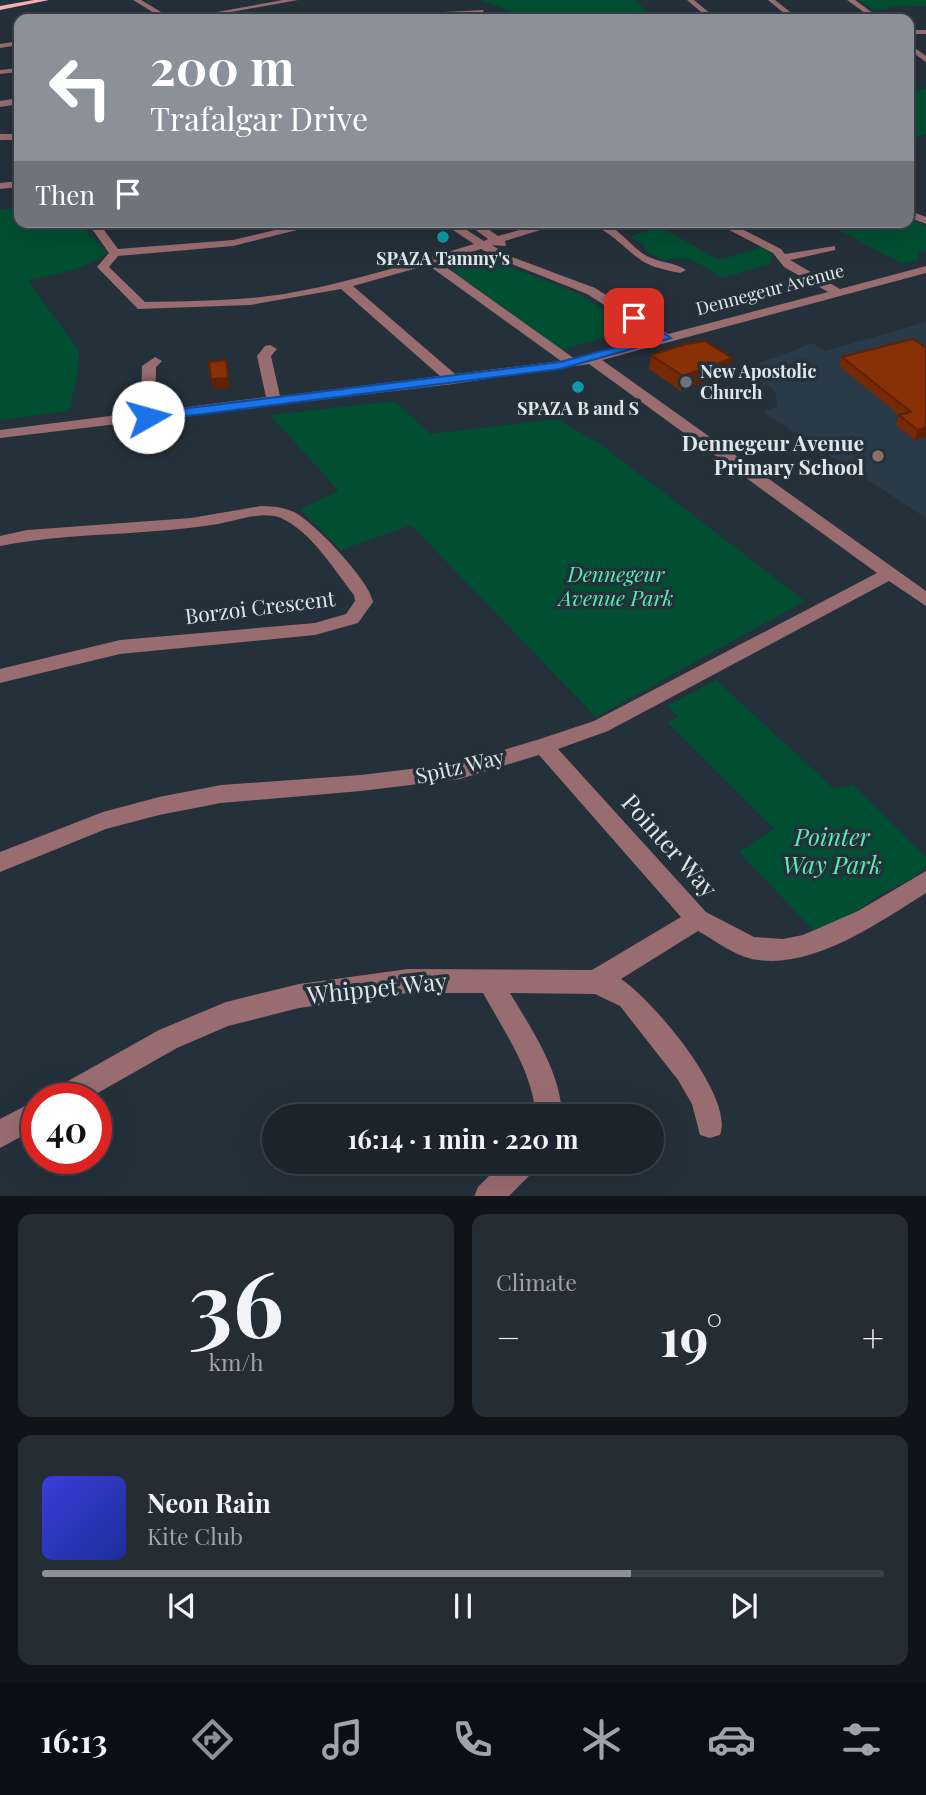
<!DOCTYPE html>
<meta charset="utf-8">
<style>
body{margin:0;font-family:"Playfair Display",serif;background:#242c34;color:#f1f3f6;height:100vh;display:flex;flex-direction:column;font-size:26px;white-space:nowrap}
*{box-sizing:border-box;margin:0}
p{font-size:23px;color:#a0a4a9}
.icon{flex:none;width:38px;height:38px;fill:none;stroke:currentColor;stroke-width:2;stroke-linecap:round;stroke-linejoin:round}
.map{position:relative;height:1196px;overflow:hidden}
.drawer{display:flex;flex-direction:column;gap:18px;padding:18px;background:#0f1418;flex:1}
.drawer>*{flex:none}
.guide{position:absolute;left:14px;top:14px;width:900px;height:214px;border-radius:14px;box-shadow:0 7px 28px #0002,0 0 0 2px #394148;background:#8c9099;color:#fff;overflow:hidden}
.speed{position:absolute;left:21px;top:1083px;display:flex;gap:14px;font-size:35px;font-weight:700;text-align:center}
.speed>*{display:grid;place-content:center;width:91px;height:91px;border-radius:50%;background:#1b242c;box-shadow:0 7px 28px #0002,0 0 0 2px #394148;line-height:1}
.speed .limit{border:10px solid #d22;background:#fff;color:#111}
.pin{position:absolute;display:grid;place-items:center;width:60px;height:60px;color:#fff;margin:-30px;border-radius:14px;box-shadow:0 4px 10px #0006}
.me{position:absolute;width:77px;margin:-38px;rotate:83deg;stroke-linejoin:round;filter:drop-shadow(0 0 5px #0008)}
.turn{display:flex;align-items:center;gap:24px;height:147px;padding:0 21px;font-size:32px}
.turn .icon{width:91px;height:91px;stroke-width:2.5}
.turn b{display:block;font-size:49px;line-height:60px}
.then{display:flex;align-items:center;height:66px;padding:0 21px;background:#0003;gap:14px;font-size:26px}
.big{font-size:52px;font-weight:700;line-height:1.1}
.drawer .tile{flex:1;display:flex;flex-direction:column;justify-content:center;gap:10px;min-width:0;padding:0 24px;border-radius:14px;background:#242c34}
.drawer .dial{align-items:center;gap:0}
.dial b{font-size:91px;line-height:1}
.song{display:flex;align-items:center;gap:21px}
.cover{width:84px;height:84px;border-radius:10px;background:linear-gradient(135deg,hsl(240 70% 55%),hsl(230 70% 35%))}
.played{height:7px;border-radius:4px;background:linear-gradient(90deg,#8c9099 70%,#394148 70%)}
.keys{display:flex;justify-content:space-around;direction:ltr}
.heat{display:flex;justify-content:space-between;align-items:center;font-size:38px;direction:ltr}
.drawer .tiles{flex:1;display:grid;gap:18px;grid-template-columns:1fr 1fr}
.tile:last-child{grid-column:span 2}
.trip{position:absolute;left:262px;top:1104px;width:402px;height:70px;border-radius:35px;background:#1b242c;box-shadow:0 7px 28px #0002,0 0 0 2px #394148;font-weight:700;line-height:70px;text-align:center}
.tab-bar{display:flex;height:112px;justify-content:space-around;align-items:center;background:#0b0e12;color:#a0a4a9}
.tab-bar .icon{width:49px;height:49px}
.tab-bar .active{color:#8c9099}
.tab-bar b{font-size:32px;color:#f1f3f6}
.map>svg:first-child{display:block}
.built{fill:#293a49}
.green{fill:#014f33}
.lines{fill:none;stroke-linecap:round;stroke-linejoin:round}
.minor{fill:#996c70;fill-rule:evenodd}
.major{fill:#f9aeb5;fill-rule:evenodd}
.wall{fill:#752905}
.shaded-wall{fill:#5f2204}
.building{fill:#883006;stroke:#5f2204;stroke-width:2}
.route{fill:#1a73e8;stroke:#114b97;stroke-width:2}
.culture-dot{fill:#0f9aa8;stroke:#24303a;stroke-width:2.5}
.worship-dot{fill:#6b7280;stroke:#24303a;stroke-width:2.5}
.education-dot{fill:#8d6e63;stroke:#24303a;stroke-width:2.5}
.labels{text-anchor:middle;stroke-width:7;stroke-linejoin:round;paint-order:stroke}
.far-poi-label{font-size:18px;font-weight:bold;fill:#dee6ec;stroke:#24303a}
.far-street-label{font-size:18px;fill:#dee6ec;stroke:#24303a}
.poi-label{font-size:21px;font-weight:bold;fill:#dee6ec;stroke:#24303a;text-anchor:end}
.park-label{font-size:21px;font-style:italic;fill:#56efad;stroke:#24303a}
.street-label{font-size:21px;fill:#dee6ec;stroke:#24303a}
.near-park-label{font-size:24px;font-style:italic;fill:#56efad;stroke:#24303a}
.near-street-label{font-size:24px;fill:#dee6ec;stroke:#24303a}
</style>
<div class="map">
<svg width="926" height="1197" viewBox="0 0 926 1197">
<rect width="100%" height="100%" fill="#24303a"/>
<path class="built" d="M 926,322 L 926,518 L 763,412 L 777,406 L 775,391 L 742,370 L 812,343 L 825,351 Z"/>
<path class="green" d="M 480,0 L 634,0 L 656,19 L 515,19 L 517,14 Z
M 856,0 L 926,0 L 926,6 L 898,6 L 876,11 Z
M 926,89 L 926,134 L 908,140 L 908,90 Z
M 19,208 L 19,222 L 77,222 L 107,252 C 86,271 54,273 28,281 L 79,351 L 78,373 L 69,411 L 0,420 L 0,210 Z
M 908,218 L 926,226 L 926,251 L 917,253 L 919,260 L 901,263 L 824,222 L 908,222 Z
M 660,227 L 719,260 L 761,247 L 772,254 L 770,264 L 722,278 C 698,264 692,253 664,261 L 644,250 L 645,245 L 630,237 Z
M 467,255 L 479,255 L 575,292 L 622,321 L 619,333 L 562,350 L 442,263 Z
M 395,401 L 430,434 L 556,419 L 600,444 L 805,601 L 596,717 L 411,525 L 341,550 L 300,509 L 339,491 L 270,415 Z
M 716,680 L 834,789 L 853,785 L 926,857 L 926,866 C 907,887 891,885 871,901 C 853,916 836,922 813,930 L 739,852 L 774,829 L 667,722 L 678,717 L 667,706 Z"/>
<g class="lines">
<path class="minor" d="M 133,0 L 141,0 L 173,19 L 164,19 Z
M 283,0 L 298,0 L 193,19 L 178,19 Z
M 687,0 L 694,0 L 717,19 L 709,19 Z
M 768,0 L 775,0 L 799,19 L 791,19 Z
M 847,0 L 855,0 L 881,19 L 873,19 Z
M 484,10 L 482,13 L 338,19 L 342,17 Z
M 908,30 L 926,30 L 926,34 L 908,34 Z
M 19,41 L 19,45 L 0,48 L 0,44 Z
M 908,43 L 926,56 L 926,62 L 908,49 Z
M 19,68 L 19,72 L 0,74 L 0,70 Z
M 19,98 L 19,104 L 0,107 L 0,101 Z
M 0,134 L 19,134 L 19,140 L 0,140 Z
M 19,181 L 19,187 L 0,189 L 0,183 Z
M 908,210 L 926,217 L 926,224 L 908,217 Z
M 87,222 L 98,222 L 118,249 L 233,240 L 309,222 L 329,222 L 233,246 L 118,256 L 109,267 L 145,302 C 191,301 238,301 284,294 C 348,283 411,263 474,244 L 441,222 L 454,222 L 484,241 L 488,239 L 465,222 L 478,222 L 498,236 L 548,222 L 566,222 L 505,241 L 506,246 L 492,245 L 507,255 L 595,288 L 668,334 L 828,292 L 784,267 L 773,253 L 714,222 L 728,222 L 781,249 L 785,254 L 835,246 L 835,250 L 790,260 L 840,289 L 926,266 L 926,273 L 602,360 L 926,591 L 926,606 L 889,581 L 608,731 L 558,749 L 706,912 L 754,937 L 783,939 L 803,935 L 858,911 L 926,871 L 926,893 C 878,923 811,971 752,959 C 734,955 714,940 698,931 L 621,979 C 652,999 735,1097 720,1135 L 710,1138 L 700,1135 L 692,1104 L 678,1080 L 620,1006 L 595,994 L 510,993 C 532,1030 561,1072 562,1116 L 536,1116 C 532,1070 505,1033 483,993 L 408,993 L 299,1008 L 228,1026 L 177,1048 L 87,1099 L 48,1099 L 52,1090 L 159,1030 L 226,1002 L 299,984 L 408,969 L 592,970 L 681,917 L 539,755 L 460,779 L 361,791 L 221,803 L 159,815 L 106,829 L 0,872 L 0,852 L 103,812 L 159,797 L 221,785 L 361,775 L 460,763 L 540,739 L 594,721 L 877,573 L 589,364 L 453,384 L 0,438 L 0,430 L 141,412 L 142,366 L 155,357 L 162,361 L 156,367 L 155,411 L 266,397 L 257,356 L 265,346 L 270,345 L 277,349 L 271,356 L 280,396 L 440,376 L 341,289 L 250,305 L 138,309 L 97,267 L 109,253 ZM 481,249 L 499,259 L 587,294 L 656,338 L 575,359 L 439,262 ZM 428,265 L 561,361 L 455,374 L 353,286 Z
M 591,222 C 617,222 625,242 645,255 C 658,263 675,262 686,270 L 680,273 C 641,265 643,262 614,238 C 607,232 598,228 591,222 Z
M 261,506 C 272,506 283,507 294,512 C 314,522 370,581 373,602 L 358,623 L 315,635 L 120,654 L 0,683 L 0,669 L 120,640 L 315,623 L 346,614 L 355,601 L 354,595 C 334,570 312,532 281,518 C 263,510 237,521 218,524 C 146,536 72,532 0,546 L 0,536 L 27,530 L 191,518 Z
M 37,1100 L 37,1128 L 0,1148 L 0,1119 Z
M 503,1162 L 537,1162 L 533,1172 L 508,1197 L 474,1197 L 478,1187 Z"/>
<path class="major" d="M 34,0 L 49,0 L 0,10 L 0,6 Z"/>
</g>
<path class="wall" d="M 926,348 L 926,437 L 915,440 L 896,425 L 899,415 L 839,366 L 842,357 Z
M 651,355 L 732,358 L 729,373 L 681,391 L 649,369 Z"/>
<path class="shaded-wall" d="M 732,358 L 729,373 L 681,391 L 683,376 Z
M 226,360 L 230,388 L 213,389 L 211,379 Z
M 926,427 L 926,437 L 915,440 L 918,430 Z"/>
<path class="building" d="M 913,339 L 926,348 L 926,427 L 918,430 L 899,415 L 911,412 L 842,357 Z
M 705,341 L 732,358 L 683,376 L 651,355 L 686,344 Z
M 226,360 L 228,378 L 211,379 L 209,362 Z"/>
<path class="route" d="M 630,316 L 638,316 L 671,338 L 560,369 L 148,421 L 141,417 L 148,413 L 560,362 L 655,337 L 630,321 Z"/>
<g class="culture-dot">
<circle cx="443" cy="237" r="7"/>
<circle cx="578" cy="387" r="7"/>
</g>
<circle class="worship-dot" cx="686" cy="382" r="7"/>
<circle class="education-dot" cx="878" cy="456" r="7"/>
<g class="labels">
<g class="far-poi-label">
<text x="443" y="265">SPAZA Tammy's</text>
<text x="700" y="378" text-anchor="start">New Apostolic<tspan x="700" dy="21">Church</tspan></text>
<text x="578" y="415">SPAZA B and S</text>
</g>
<g class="far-street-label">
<text transform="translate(770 290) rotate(-15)" y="6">Dennegeur Avenue</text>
</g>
<g class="poi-label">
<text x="864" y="451">Dennegeur Avenue<tspan x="864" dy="24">Primary School</tspan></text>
</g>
<g class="park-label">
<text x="616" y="582">Dennegeur<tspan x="616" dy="24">Avenue Park</tspan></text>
</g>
<g class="street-label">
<text transform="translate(260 608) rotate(-7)" y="7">Borzoi Crescent</text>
<text transform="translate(460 767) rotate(-13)" y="7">Spitz Way</text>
</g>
<g class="near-park-label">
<text x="832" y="846">Pointer<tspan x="832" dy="28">Way Park</tspan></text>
</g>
<g class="near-street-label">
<text transform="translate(669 846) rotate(48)" y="8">Pointer Way</text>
<text transform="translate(377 989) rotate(-6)" y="8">Whippet Way</text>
</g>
</g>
</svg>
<div class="speed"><div class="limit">40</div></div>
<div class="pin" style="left:634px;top:318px;background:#d93025"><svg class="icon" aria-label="arrive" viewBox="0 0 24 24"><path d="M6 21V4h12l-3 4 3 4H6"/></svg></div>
<svg class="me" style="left:148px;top:417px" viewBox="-20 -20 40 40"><circle r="19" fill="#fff"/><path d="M0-13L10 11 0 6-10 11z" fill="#1a73e8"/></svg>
<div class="trip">16:14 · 1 min · 220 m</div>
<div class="guide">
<div class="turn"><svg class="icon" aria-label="left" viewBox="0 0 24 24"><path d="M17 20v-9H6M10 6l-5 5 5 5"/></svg><div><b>200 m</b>Trafalgar Drive</div></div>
<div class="then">Then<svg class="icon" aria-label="arrive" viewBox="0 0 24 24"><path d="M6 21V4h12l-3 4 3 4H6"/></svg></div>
</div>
</div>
<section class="drawer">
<div class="tiles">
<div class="tile dial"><b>36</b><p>km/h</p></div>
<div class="tile"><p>Climate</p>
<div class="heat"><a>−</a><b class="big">19°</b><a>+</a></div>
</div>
<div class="tile">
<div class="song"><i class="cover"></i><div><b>Neon Rain</b><p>Kite Club</p></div></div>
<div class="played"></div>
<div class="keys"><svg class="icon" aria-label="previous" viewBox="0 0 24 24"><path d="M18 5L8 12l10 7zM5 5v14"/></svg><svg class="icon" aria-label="pause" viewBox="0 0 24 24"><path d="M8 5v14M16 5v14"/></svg><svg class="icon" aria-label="next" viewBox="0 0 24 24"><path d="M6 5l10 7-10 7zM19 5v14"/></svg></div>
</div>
</div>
</section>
<nav class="tab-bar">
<b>16:13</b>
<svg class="icon active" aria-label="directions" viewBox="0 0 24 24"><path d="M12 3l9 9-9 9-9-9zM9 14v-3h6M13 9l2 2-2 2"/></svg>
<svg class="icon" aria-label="music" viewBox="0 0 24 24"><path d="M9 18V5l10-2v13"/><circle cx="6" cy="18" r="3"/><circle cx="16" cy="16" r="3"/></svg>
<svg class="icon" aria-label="phone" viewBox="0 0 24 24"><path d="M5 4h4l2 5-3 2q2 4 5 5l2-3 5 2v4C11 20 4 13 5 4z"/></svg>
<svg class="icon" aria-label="climate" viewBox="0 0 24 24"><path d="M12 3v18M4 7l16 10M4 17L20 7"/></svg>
<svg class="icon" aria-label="car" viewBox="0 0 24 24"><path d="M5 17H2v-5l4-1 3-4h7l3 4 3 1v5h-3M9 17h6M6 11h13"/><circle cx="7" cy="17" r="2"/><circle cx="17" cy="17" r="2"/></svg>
<svg class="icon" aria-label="filters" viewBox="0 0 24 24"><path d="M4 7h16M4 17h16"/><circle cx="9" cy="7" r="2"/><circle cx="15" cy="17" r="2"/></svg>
</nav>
